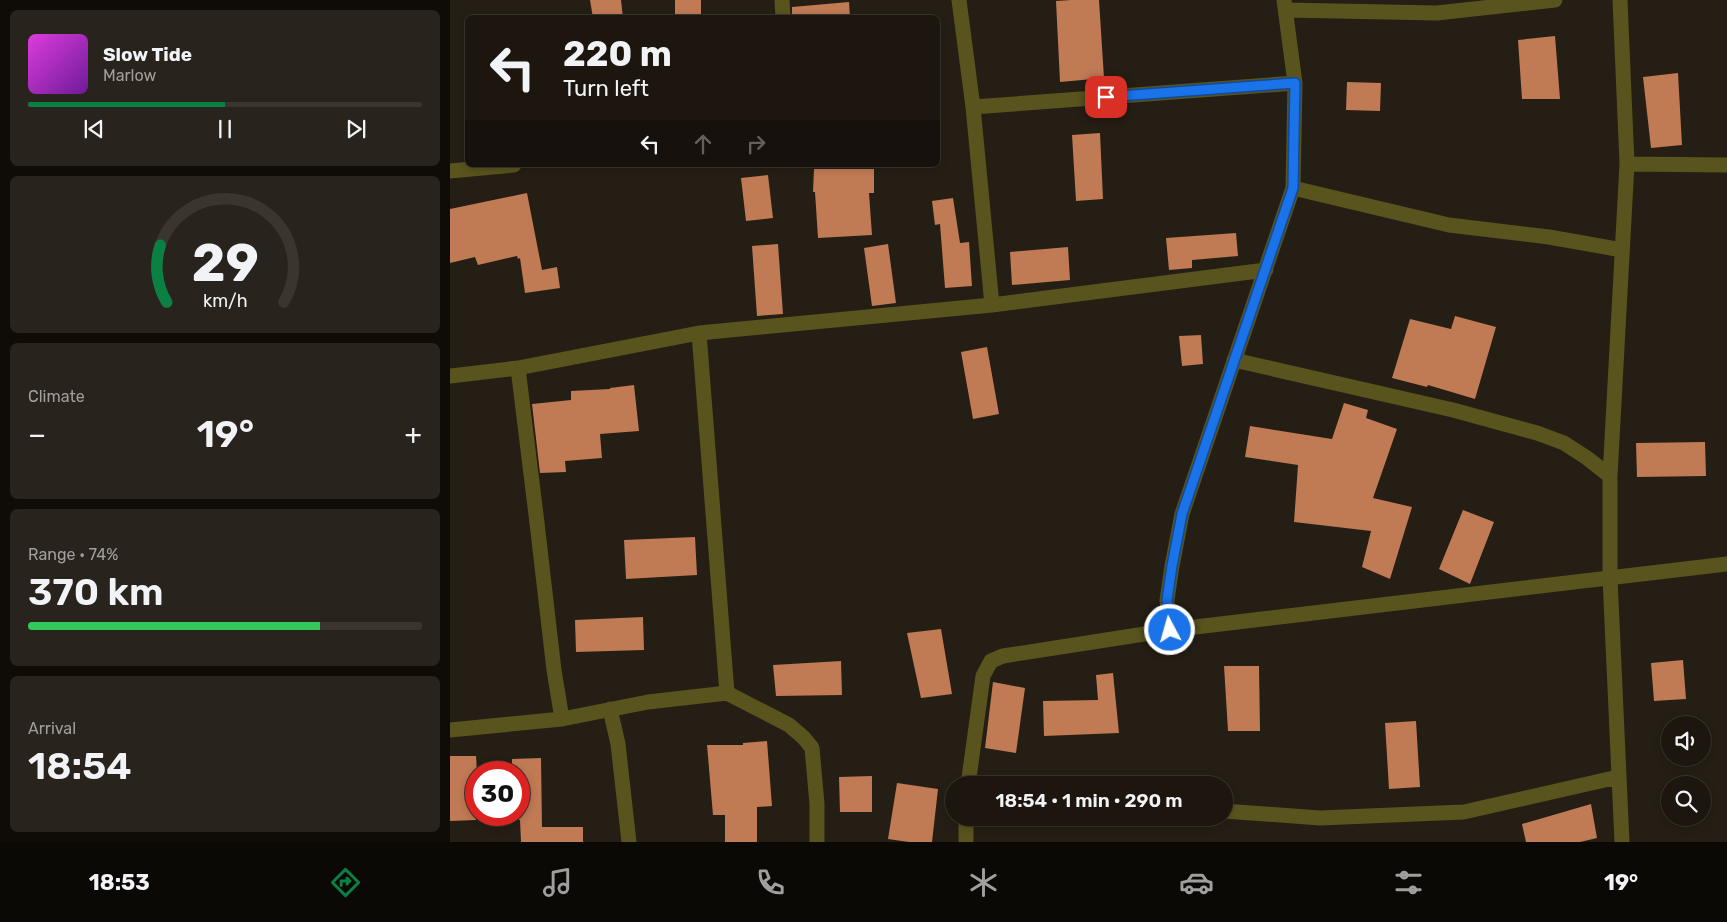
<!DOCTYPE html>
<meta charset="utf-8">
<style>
body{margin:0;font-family:Rubik,sans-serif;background:#29231d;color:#f1f3f6;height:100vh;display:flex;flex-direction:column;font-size:19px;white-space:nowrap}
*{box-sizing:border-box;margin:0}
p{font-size:16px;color:#a09f9e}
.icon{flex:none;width:28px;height:28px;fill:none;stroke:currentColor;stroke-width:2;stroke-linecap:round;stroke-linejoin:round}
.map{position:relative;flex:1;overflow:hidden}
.drawer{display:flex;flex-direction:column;gap:10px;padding:10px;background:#0f0c08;width:450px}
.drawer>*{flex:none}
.guide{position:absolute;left:15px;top:15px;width:475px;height:152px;border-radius:8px;box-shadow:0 2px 8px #0003,0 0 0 1px #3a352f;background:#1c160f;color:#f1f3f6;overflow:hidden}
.controls{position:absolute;left:1211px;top:716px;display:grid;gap:10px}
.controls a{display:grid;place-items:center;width:50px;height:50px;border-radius:50%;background:#1c160f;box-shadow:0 2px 8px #0003,0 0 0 1px #3a352f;font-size:25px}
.speed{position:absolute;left:15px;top:761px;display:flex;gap:10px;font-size:25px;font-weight:700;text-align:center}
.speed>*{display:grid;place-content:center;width:65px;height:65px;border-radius:50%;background:#1c160f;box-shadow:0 2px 8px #0003,0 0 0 1px #3a352f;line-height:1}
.speed .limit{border:8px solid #d22;background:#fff;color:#111}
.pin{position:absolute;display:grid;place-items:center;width:42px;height:42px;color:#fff;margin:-21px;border-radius:10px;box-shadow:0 2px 8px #0006}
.me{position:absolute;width:55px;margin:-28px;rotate:354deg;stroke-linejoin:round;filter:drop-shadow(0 0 4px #0008)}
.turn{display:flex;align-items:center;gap:18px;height:105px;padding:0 15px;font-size:22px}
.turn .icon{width:65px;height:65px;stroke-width:2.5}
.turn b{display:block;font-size:35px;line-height:42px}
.lanes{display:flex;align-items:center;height:48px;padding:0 15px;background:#0003;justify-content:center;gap:25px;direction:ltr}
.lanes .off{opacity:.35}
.big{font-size:38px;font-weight:600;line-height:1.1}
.drawer .tile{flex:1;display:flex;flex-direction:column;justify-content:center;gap:8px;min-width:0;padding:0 18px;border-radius:8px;background:#29231d}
.drawer .dial{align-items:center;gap:0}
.dial svg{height:130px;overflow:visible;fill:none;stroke:#3a352f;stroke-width:7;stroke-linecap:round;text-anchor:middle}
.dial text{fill:#f1f3f6;stroke:none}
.song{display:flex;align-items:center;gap:15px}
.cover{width:60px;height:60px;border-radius:8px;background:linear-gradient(135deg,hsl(300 70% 55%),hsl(280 70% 35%))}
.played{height:5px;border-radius:2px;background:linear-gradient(90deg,#0b8043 50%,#3a352f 50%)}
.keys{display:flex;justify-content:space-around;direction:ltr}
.heat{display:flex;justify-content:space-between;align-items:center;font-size:28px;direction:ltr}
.charge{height:8px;border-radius:4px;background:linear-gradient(90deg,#34c759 74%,#3a352f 0)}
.trip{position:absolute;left:495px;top:776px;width:288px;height:50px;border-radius:25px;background:#1c160f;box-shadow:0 2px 8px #0003,0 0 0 1px #3a352f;font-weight:600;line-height:50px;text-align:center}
.dock{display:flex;height:80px;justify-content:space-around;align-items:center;background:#0b0906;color:#a09f9e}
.dock .icon{width:35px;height:35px}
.dock .on{color:#0b8043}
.dock b{font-size:22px;color:#f1f3f6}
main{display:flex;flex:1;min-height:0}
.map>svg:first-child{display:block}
.building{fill:#c07a54}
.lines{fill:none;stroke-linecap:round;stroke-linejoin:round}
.minor{stroke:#59531e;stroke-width:15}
.route-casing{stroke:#114b97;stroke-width:12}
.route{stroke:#1a73e8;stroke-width:9}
</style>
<main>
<section class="drawer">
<div class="tile">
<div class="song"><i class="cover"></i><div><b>Slow Tide</b><p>Marlow</p></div></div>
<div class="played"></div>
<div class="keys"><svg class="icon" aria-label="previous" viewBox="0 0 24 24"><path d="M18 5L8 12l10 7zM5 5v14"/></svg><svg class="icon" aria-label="pause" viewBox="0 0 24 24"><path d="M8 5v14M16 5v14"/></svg><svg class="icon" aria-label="next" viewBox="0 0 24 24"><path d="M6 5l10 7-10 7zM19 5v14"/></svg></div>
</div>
<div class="tile dial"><svg viewBox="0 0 100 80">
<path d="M14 69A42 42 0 1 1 86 69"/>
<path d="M14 69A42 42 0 0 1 10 34" stroke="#0b8043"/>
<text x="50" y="56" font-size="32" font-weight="700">29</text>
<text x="50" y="72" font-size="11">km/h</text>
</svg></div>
<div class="tile"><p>Climate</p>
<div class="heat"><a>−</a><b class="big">19°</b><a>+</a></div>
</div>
<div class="tile"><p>Range · 74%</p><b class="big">370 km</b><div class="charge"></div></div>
<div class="tile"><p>Arrival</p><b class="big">18:54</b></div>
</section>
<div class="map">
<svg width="1277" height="842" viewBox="0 0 1277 842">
<rect width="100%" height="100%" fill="#251e14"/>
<path class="building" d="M 140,0 L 171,0 L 173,18 L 143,18 Z
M 225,0 L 251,0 L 251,18 L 225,18 Z
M 621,0 L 649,0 L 654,78 L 610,82 L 606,1 Z
M 399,2 L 400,18 L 342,18 L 342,7 Z
M 1105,36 L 1110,99 L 1072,99 L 1068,40 Z
M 1228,73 L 1232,145 L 1201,148 L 1193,77 Z
M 897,82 L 931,83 L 930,111 L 896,110 Z
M 650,133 L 653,199 L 626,201 L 622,135 Z
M 364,169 L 424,169 L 424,193 L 419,193 L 422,235 L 368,238 L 365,192 L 363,192 Z
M 318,175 L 323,218 L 296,221 L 291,178 Z
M 77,193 L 92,270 L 107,267 L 110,288 L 75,293 L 70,258 L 68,259 L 67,256 L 28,265 L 25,257 L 0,263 L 0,209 Z
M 503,198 L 510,243 L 519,242 L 522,286 L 495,288 L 490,224 L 485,225 L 482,201 Z
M 786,233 L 788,256 L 742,260 L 742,268 L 719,270 L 716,238 Z
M 328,244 L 333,314 L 307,316 L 302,246 Z
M 438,244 L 446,303 L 422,306 L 414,248 Z
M 618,247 L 620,280 L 562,285 L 560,252 Z
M 1005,316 L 1046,327 L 1025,399 L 978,385 L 977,387 L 942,378 L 960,319 L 1001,329 Z
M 751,335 L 753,364 L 732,366 L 729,336 Z
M 537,347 L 549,414 L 523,419 L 511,352 Z
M 184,385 L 189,431 L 150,434 L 152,458 L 115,461 L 116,472 L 90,473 L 82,404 L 121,400 L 121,391 L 160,389 L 160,388 Z
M 894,403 L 918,410 L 916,418 L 947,429 L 923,498 L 962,507 L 940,579 L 912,567 L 921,531 L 844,522 L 848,465 L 795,457 L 800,426 L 882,439 Z
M 1255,442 L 1256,476 L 1187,477 L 1186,443 Z
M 1013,510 L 1044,522 L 1020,584 L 989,569 Z
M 245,537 L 247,575 L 176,579 L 174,540 Z
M 193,617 L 194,650 L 126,652 L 125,620 Z
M 491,629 L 502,694 L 471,698 L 457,633 Z
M 1233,660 L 1236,699 L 1204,701 L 1201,663 Z
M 391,661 L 392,695 L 326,696 L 323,665 Z
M 774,666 L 809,666 L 810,731 L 778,731 Z
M 663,673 L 669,733 L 594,736 L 593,701 L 648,700 L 646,675 Z
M 543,682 L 575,688 L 566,753 L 535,748 Z
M 966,721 L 970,787 L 939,789 L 935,723 Z
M 317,741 L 322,806 L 307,807 L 307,842 L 275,842 L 275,815 L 263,815 L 257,745 L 293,745 L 293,743 Z
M 0,756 L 26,756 L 27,772 L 26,820 L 0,821 Z
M 91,758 L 92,827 L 133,827 L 133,842 L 71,842 L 70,820 L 69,820 L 69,772 L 62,772 L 62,759 Z
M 422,776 L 422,812 L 390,812 L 389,777 Z
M 447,783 L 488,789 L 482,842 L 459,842 L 438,839 Z
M 1141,804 L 1147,838 L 1130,842 L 1076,842 L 1072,824 Z"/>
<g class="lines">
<path class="minor" d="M 332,0 L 333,18
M 509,0 L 523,107 L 542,305
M 1170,0 L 1177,164 L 1160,476 L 1160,578 L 1172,842
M 836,10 L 987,13 L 1105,0
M 523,107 L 845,83
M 1177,164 L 1277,165
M 0,171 L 64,165
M 843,188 L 999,225 L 1099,237 L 1172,250
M 249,333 L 277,693
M 784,360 L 1003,410 L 1087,433 L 1114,443 L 1137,458 L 1160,476
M 68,368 L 87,523 L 104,670 L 112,719
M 0,376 L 68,368 L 249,333 L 542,305 L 816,270
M 720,630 L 717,600 L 722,566 L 732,514 L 843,188 L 845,83 L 834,0
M 160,709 L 168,744 L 179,842
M 0,730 L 112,719 L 198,702 L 277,693 L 339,725 L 354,738 L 362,748 L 367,804 L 367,842
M 518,785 L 533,676 L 541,661 L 553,656 L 720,630 L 1277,564
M 774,811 L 870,818 L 1014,812 L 1168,777
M 516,842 L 516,818"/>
</g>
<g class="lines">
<g class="route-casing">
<path id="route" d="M 656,97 L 845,83 L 843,188 L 732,514 L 722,566 L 717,600 L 720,630"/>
</g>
<use href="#route" class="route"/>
</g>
</svg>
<div class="controls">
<a><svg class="icon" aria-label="sound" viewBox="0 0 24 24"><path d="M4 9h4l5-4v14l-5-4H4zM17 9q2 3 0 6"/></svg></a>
<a><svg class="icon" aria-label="search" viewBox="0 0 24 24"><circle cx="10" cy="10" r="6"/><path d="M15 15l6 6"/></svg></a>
</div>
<div class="speed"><div class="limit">30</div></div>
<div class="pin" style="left:656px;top:97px;background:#d93025"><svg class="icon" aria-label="arrive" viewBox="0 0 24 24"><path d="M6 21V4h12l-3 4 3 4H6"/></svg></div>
<svg class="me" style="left:720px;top:630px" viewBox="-20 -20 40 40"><circle r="17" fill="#1a73e8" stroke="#fff" stroke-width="3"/><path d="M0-11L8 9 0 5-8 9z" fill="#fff"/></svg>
<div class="trip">18:54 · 1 min · 290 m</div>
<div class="guide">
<div class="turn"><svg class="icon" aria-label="left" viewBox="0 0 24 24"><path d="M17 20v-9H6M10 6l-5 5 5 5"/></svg><div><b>220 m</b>Turn left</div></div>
<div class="lanes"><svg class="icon" aria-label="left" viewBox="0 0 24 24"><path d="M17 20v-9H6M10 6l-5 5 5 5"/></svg><svg class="icon off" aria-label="ahead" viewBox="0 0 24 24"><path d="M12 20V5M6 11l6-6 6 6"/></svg><svg class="icon off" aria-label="right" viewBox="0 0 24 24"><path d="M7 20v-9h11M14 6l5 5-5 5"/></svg></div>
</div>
</div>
</main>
<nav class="dock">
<b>18:53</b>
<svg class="icon on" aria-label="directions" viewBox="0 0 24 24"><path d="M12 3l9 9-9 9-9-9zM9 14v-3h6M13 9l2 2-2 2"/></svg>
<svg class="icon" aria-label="music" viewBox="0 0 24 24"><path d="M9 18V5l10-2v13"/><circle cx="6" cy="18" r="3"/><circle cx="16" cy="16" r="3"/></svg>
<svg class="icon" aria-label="phone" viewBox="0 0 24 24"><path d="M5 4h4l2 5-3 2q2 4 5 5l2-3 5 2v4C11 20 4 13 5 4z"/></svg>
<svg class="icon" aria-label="climate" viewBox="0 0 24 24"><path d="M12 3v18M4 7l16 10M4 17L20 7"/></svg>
<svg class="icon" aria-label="car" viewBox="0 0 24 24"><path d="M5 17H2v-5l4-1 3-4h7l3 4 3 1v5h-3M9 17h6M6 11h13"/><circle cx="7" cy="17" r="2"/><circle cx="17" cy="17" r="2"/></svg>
<svg class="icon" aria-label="filters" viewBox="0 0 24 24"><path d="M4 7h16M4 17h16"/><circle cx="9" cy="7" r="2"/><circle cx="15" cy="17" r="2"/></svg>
<b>19°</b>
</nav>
